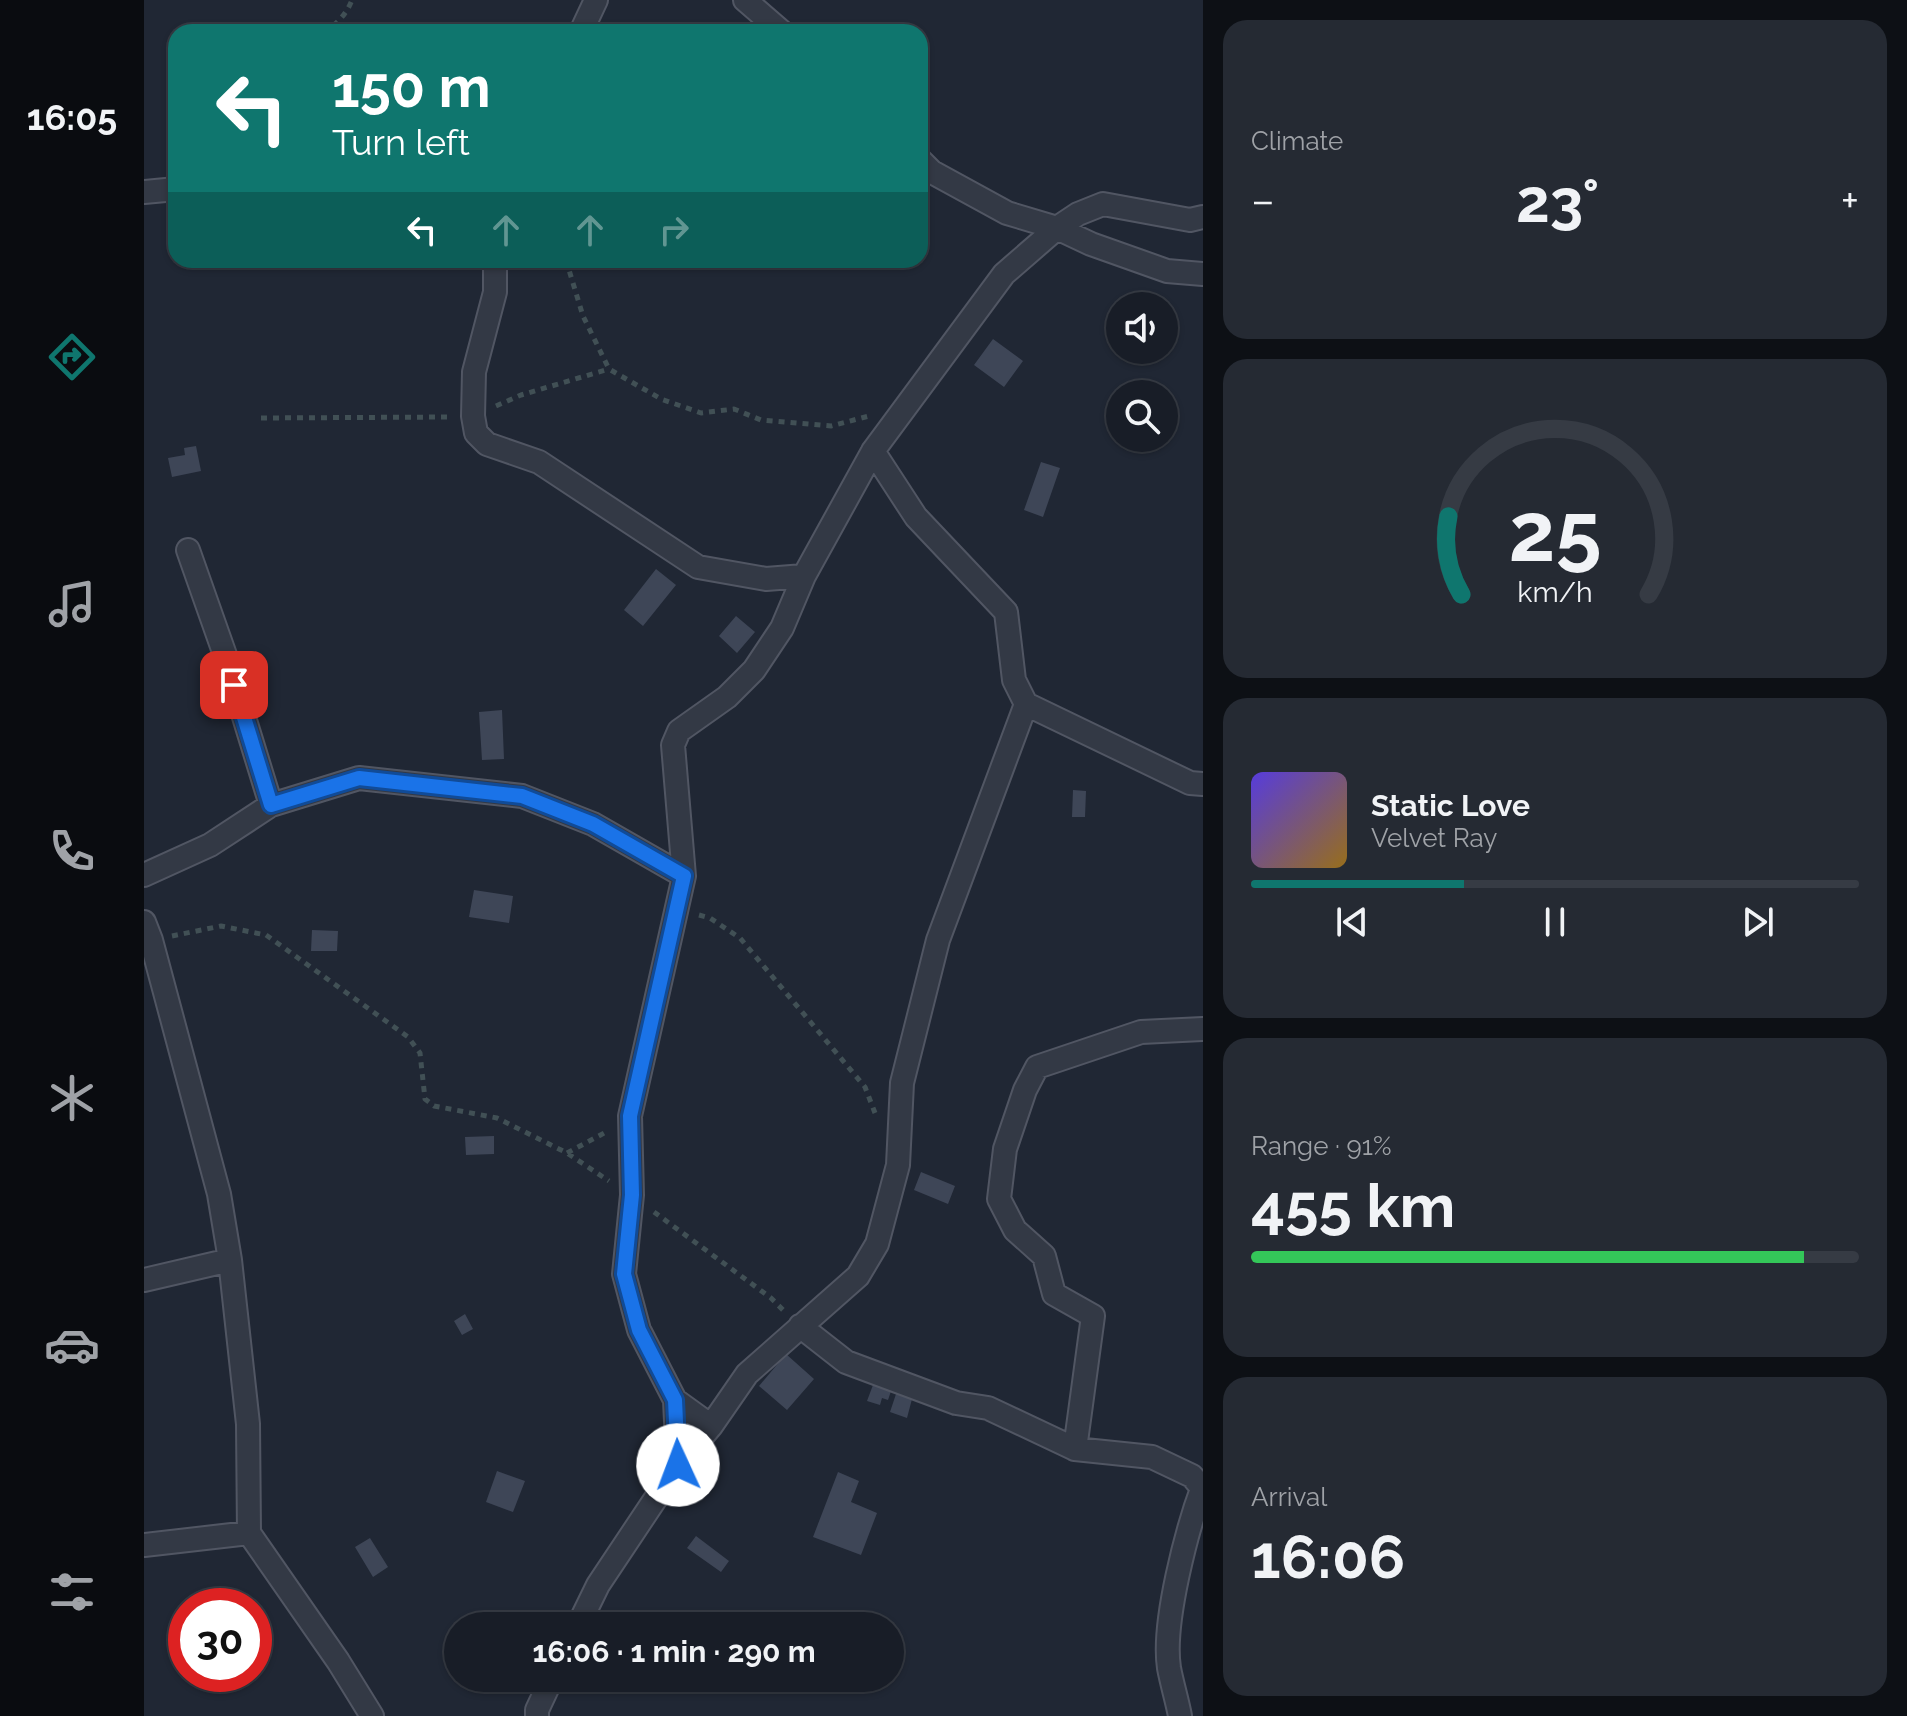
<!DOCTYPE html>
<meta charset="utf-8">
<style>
body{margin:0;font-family:Raleway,sans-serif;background:#252a33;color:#f1f3f6;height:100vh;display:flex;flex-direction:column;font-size:30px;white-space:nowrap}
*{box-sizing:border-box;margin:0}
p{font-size:26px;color:#9fa2a7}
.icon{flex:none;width:44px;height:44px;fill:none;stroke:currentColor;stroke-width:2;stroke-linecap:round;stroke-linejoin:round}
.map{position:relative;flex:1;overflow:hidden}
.sheet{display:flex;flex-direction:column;gap:20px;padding:20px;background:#0d1015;width:704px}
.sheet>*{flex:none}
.guide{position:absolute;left:24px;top:24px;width:760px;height:244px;border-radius:24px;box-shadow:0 2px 6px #0004,0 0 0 2px #363b44;background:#0f766e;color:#fff;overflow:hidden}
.buttons{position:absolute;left:962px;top:292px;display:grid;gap:16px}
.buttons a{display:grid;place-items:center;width:72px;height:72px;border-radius:50%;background:#181d27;box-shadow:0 2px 6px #0004,0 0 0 2px #363b44;font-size:40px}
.speed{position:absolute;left:24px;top:1588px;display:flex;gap:16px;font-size:40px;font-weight:700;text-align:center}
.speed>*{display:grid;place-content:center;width:104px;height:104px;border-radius:50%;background:#181d27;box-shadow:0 2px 6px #0004,0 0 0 2px #363b44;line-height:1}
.speed .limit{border:12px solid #d22;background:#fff;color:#111}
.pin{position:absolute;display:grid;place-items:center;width:68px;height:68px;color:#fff;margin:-34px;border-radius:16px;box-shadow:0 4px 12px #0006}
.me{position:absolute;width:88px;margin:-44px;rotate:358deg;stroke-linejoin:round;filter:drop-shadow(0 0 6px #0008)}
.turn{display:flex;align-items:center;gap:28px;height:168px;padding:0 32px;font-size:36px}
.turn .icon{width:104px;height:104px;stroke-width:2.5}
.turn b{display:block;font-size:56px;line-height:68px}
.lanes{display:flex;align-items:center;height:76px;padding:0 32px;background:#0003;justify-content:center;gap:40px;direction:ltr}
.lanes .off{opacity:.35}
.big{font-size:60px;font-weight:700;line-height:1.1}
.sheet .tile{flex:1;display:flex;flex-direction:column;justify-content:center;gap:12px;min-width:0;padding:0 28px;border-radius:24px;background:#252a33}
.sheet .dial{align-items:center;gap:0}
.dial svg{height:208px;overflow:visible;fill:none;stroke:#363b44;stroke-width:7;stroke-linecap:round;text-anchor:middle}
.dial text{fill:#f1f3f6;stroke:none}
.song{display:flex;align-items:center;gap:24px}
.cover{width:96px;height:96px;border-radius:12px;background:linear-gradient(135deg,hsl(250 70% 55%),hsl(40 70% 35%))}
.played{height:8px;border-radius:4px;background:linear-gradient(90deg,#0f766e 35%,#363b44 35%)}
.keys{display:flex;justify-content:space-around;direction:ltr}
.heat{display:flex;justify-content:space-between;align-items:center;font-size:44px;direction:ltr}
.charge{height:12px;border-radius:6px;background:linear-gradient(90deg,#34c759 91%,#363b44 0)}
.trip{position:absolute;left:300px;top:1612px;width:460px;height:80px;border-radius:40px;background:#181d27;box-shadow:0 2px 6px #0004,0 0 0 2px #363b44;font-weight:700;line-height:80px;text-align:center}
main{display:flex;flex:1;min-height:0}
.tabs{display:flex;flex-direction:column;width:144px;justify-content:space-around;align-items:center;background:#0a0c10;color:#9fa2a7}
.tabs .icon{width:56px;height:56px}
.tabs .selected{color:#0f766e}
.tabs b{font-size:36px;color:#f1f3f6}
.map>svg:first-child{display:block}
.building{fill:#3e4657}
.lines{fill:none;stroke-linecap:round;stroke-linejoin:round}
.street-casing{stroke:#515663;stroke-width:26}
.path{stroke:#415055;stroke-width:5;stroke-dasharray:6 6;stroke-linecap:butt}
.street{stroke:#333945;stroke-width:22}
.route-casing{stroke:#114b97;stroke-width:20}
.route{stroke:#1a73e8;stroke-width:14}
</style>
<main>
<nav class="tabs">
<b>16:05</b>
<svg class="icon selected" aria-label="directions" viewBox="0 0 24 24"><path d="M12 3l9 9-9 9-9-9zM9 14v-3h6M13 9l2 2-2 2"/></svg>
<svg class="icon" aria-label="music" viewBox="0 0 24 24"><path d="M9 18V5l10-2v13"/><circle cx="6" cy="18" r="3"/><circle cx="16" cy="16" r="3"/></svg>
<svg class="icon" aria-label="phone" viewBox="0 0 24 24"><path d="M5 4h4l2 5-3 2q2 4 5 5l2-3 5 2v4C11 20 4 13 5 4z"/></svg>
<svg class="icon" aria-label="climate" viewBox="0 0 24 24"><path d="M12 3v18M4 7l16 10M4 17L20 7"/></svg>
<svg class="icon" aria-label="car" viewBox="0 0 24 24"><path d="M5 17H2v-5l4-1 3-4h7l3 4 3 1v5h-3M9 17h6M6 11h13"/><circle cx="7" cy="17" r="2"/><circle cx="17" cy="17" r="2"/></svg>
<svg class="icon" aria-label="filters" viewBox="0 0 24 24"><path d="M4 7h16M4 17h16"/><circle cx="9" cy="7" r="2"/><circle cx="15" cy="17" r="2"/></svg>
</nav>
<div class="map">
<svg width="1059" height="1716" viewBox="0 0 1059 1716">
<rect width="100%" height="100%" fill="#202734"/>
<path class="building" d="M 849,339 L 879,361 L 860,387 L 830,365 Z
M 52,446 L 57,471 L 28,477 L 24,458 L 41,455 L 40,448 Z
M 897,462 L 916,468 L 899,517 L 880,510 Z
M 512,569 L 532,585 L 499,626 L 480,610 Z
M 592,616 L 611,632 L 593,653 L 575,636 Z
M 358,710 L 360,759 L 338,760 L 335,712 Z
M 929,790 L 942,791 L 941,817 L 928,817 Z
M 330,890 L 369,896 L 365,923 L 325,917 Z
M 168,930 L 194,931 L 193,951 L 167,951 Z
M 350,1136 L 350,1154 L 322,1155 L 321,1137 Z
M 777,1172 L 811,1186 L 804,1204 L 770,1190 Z
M 321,1314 L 329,1329 L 318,1335 L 310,1321 Z
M 642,1354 L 670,1379 L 643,1410 L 615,1386 Z
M 729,1385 L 747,1391 L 744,1400 L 738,1398 L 736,1405 L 723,1401 Z
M 752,1394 L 768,1399 L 763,1418 L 746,1412 Z
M 353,1471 L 381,1481 L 369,1512 L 342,1502 Z
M 694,1472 L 715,1481 L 707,1502 L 733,1513 L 717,1555 L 669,1537 Z
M 552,1536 L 585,1561 L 577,1572 L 543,1548 Z
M 226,1538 L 244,1567 L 229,1577 L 211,1547 Z"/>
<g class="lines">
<g class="street-casing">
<path id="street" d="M 601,0 L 638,32
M 437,32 L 452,0
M 776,160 L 788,172 L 863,213 L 913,228 L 947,244 L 1023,271 L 1059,274
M 0,192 L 32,189
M 351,260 L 351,292 L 330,372 L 329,416 L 332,433 L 343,444 L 395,462 L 554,567 L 622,579 L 660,576
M 729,451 L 772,517 L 862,612 L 870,680 L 882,704 L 1046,783 L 1059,784
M 44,550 L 81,655 L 127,805
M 0,875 L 66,845 L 127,805 L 215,778 L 378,796 L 449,824 L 540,876
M 0,922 L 7,940 L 75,1194 L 86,1260 L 104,1424 L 105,1533 L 194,1661 L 228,1716
M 0,1280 L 86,1260
M 656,1326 L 702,1362 L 812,1403 L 844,1408 L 931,1449 L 1008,1457 L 1048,1476 L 1058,1488
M 531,1400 L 567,1426
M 931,1449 L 949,1316 L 910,1294 L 900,1256 L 871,1230 L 855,1199 L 861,1149 L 881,1090 L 893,1067 L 997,1032 L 1059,1029
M 534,1465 L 567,1426 L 603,1374 L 714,1276 L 733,1244 L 754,1165 L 758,1083 L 794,940 L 882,704
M 0,1545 L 105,1533
M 434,1626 L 454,1585 L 534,1465 L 531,1400 L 495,1330 L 480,1274 L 488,1195 L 486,1116 L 540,876 L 529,745 L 535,731 L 583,697 L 610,670 L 638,628 L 660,576 L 729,451 L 860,274 L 913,228 L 934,214 L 959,204 L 1046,220 L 1059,217
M 393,1716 L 393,1710 L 408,1678
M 1036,1716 C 1033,1700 1028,1684 1025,1668 C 1018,1623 1043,1529 1059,1486"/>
</g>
<path class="path" d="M 179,32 C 193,24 202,15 208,0
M 422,260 L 439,316 L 465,369 L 517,399 L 557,413 L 590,409 L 617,420 L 687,426 L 725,416
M 352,406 L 377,395 L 465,369
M 117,418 L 308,417
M 555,915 L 566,918 L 596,938 L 721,1087 L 731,1113
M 28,936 L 77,926 L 122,935 L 264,1037 L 276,1053 L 281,1099 L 290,1106 L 353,1118 L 423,1153 L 465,1181
M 423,1153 L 462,1132
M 510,1212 L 627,1298 L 641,1312"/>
<use href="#street" class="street"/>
</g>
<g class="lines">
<g class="route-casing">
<path id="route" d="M 90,685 L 127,805 L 215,778 L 378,796 L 449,824 L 540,876 L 486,1116 L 488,1195 L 480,1274 L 495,1330 L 531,1400 L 534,1465"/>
</g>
<use href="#route" class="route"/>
</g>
</svg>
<div class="buttons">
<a><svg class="icon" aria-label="sound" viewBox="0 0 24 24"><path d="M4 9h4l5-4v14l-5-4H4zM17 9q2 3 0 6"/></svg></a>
<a><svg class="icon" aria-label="search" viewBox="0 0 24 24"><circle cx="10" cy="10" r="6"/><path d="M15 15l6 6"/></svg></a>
</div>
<div class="speed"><div class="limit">30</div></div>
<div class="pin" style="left:90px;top:685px;background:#d93025"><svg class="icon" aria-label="arrive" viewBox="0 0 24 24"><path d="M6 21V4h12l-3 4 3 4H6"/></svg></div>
<svg class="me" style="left:534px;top:1465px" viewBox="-20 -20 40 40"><circle r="19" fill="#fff"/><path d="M0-13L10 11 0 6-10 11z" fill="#1a73e8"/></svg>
<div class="trip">16:06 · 1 min · 290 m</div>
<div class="guide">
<div class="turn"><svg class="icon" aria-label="left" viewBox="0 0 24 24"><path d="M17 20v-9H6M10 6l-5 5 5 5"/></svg><div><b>150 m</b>Turn left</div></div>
<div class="lanes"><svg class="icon" aria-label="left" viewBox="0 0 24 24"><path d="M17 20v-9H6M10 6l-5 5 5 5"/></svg><svg class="icon off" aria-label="ahead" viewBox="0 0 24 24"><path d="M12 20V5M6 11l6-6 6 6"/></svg><svg class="icon off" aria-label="ahead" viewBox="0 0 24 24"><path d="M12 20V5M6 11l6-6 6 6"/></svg><svg class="icon off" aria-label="right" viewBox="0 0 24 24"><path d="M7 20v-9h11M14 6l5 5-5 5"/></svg></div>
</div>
</div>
<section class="sheet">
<div class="tile"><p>Climate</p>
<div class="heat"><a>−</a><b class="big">23°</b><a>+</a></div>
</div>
<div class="tile dial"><svg viewBox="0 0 100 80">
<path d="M14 69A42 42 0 1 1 86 69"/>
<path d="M14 69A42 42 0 0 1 9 39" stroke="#0f766e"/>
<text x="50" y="56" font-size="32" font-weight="700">25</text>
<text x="50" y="72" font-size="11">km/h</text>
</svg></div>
<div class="tile">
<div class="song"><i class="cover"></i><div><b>Static Love</b><p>Velvet Ray</p></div></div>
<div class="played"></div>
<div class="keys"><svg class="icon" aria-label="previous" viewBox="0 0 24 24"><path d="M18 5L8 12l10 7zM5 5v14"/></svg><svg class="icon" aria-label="pause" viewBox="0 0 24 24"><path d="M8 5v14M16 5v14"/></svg><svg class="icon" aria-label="next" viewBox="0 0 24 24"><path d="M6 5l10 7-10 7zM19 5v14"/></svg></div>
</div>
<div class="tile"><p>Range · 91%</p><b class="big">455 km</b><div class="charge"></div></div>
<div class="tile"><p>Arrival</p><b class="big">16:06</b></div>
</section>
</main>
